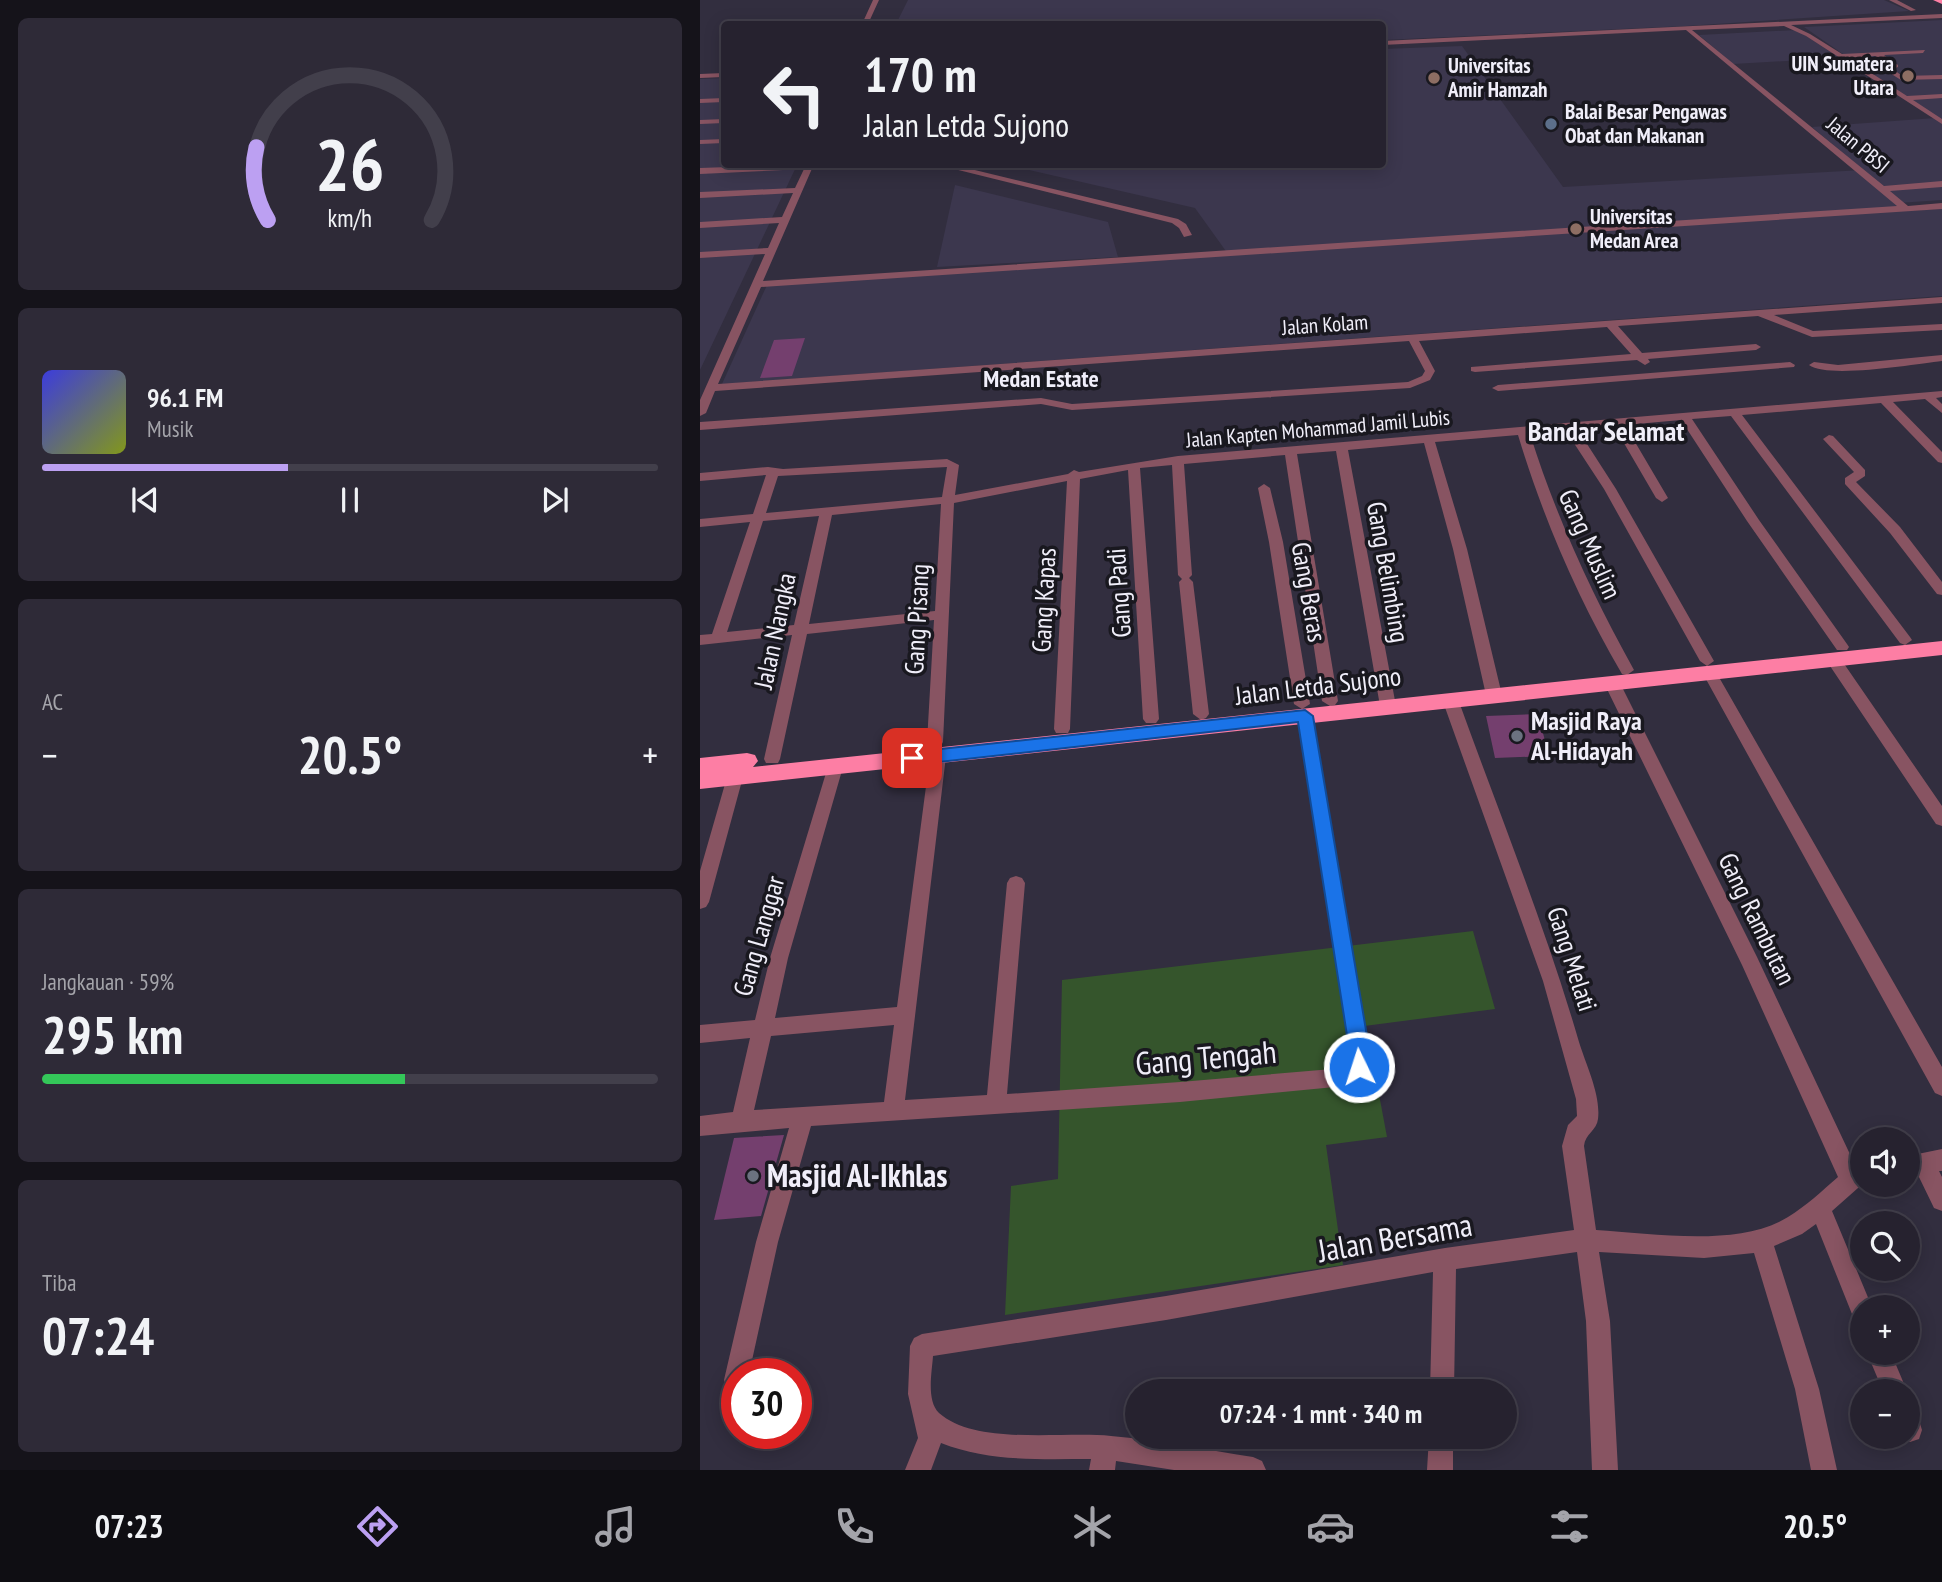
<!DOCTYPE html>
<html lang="id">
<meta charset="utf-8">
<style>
body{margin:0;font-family:"PT Sans Narrow",sans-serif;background:#2e2a37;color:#f1f3f6;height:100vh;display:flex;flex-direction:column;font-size:26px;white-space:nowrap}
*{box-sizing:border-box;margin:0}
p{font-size:23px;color:#a4a4aa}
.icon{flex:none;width:38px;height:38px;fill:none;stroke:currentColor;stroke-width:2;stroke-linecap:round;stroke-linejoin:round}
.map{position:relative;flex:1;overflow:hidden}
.side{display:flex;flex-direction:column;gap:18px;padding:18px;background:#15131a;width:700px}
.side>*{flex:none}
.banner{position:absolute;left:21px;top:21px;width:665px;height:147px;border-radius:7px;box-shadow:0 4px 18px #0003,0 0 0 2px #423f4b;background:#26222f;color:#f1f3f6;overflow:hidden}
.tools{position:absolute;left:1150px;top:1127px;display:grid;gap:14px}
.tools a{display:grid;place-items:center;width:70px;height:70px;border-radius:50%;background:#26222f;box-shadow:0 4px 18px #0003,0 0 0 2px #423f4b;font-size:35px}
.speed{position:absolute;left:21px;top:1358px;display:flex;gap:14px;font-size:35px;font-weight:700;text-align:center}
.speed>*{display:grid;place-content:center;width:91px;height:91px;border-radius:50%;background:#26222f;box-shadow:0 4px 18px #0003,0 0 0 2px #423f4b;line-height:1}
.speed .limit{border:10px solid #d22;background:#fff;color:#111}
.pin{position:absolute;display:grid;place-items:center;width:60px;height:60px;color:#fff;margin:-30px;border-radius:14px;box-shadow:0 4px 10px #0006}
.me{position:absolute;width:77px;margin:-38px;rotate:356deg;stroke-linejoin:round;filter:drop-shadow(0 0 5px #0008)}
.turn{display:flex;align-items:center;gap:24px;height:147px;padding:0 28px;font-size:32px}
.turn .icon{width:91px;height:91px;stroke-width:2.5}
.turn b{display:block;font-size:49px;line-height:60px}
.big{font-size:52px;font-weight:700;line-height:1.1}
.side .card{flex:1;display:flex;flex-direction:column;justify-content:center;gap:10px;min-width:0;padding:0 24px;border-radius:10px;background:#2e2a37}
.side .dial{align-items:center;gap:0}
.dial svg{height:182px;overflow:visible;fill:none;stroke:#423f4b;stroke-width:7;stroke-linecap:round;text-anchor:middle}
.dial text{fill:#f1f3f6;stroke:none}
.song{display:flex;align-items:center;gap:21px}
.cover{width:84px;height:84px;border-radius:10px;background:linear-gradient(135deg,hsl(240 70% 55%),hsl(70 70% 35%))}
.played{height:7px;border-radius:4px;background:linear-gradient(90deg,#bca0f2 40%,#423f4b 40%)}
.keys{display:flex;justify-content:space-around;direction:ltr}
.heat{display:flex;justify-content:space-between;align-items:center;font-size:38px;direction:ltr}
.charge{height:10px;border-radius:5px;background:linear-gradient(90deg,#34c759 59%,#423f4b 0)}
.trip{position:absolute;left:425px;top:1379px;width:392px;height:70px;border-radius:35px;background:#26222f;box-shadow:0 4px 18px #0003,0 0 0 2px #423f4b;font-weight:700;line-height:70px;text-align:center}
.menu{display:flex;height:112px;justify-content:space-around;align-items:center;background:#0f0e13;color:#a4a4aa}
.menu .icon{width:49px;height:49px}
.menu .active{color:#bca0f2}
.menu b{font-size:32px;color:#f1f3f6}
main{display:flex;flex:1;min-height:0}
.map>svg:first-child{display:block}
.built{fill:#3c374e}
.green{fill:#35552c}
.building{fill:#743f6e}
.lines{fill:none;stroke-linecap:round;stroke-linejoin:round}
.minor{fill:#885462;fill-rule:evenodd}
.highway{fill:#fd7ea4;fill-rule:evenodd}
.route{fill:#1a73e8;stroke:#114b97;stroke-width:2}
.education-dot{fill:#8d6e63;stroke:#19181f;stroke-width:2.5}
.service-dot{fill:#5c6f8a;stroke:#19181f;stroke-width:2.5}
.worship-dot{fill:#6b7280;stroke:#19181f;stroke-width:2.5}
.labels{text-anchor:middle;stroke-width:7;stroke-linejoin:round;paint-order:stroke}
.far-poi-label{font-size:21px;font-weight:bold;fill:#f0eef9;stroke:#19181f;text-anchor:start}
.far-street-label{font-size:21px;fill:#f0eef9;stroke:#19181f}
.far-quarter-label{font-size:24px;font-weight:bold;fill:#f0eef9;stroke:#19181f}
.street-label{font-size:26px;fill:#f0eef9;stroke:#19181f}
.poi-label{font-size:26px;font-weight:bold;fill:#f0eef9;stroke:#19181f;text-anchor:start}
.far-district-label{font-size:28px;font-weight:bold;fill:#f0eef9;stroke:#19181f}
.near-street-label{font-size:32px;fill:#f0eef9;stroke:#19181f}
.near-poi-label{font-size:32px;font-weight:bold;fill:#f0eef9;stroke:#19181f;text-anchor:start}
</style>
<main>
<section class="side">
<div class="card dial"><svg viewBox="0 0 100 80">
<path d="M14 69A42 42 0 1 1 86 69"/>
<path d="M14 69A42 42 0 0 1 9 37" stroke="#bca0f2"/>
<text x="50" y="56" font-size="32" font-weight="700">26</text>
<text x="50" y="72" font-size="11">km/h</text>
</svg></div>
<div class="card">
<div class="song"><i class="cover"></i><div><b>96.1 FM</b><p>Musik</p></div></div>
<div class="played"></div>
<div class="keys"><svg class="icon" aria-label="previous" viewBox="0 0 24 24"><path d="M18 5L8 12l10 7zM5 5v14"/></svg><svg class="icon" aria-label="pause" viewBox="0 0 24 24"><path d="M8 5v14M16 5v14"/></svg><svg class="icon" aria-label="next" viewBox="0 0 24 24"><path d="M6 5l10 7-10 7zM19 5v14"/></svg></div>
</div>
<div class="card"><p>AC</p>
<div class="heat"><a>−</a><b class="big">20.5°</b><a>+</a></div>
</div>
<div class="card"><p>Jangkauan · 59%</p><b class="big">295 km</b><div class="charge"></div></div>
<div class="card"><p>Tiba</p><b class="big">07:24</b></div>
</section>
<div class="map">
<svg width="1242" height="1470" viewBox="0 0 1242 1470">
<rect width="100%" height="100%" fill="#322e3f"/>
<path class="built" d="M 208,0 L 1184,0 L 1209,11 L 986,26 L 683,40 L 682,24 L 196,24 Z
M 1242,20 L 1242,200 L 1198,203 L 1206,211 L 1242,209 L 1242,296 L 22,384 L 67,285 L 528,254 L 495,208 L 307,165 L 682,164 L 683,49 L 762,46 L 863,187 L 1163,170 L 1112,127 L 1235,118 L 1104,27 Z
M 1097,30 L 1140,58 L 1033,64 L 999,35 Z
M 24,78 L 24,164 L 97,165 L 0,370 L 0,79 Z
M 255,185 L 408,222 L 418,257 L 237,267 Z"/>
<path class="green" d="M 773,931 L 795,1009 L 649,1028 L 657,1076 L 675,1073 L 687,1137 L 626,1145 L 643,1265 L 305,1315 L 311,1186 L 358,1179 L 362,980 Z"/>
<path class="building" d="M 105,338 L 92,376 L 60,378 L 74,340 Z
M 838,714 L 849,756 L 795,758 L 786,716 Z
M 84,1135 L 61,1216 L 14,1220 L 34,1138 Z"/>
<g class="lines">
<path class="minor" d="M 173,0 L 179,0 L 168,24 L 162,24 Z
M 1189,0 L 1197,0 L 1216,10 L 1211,11 Z
M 1242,14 L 1242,18 L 1091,25 L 1110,34 L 1142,54 L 1225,50 L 1223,53 L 1184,55 L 1198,65 L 1198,67 L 1193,69 L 1202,76 L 1242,75 L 1242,79 L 1201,80 L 1185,70 L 1185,68 L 1190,66 L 1175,56 L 1148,58 L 1207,96 L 1242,94 L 1242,98 L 1213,100 L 1242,119 L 1242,124 L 1106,36 L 1084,26 L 992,30 L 1184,186 L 1242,181 L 1242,187 L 1190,191 L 1208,206 L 1242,203 L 1242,209 L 61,287 L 18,384 L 1242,297 L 1242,303 L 1074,315 L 1113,331 L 1242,324 L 1242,330 L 1112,337 L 1058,316 L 918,326 L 942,353 L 1056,344 L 1061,347 L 1056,350 L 948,359 L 950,362 L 945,365 L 937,360 L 775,372 L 771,371 L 771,367 L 931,354 L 907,327 L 719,341 L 735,371 L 730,380 L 710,388 L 372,410 L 341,404 L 0,430 L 0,422 L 341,398 L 372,404 L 708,382 L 722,376 L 725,371 L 709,341 L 15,391 L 6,413 L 0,416 L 0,400 L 65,254 L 0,258 L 0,252 L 68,248 L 79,223 L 0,228 L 0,222 L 82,217 L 93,193 L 0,198 L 0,192 L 95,188 L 104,169 L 0,174 L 0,168 L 114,164 L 63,281 L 1197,206 L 986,30 L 682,45 L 682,41 Z
M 24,73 L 24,77 L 0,78 L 0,74 Z
M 24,98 L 24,102 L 0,103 L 0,99 Z
M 24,119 L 24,123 L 0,124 L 0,120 Z
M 24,139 L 24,143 L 0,144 L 0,140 Z
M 234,164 L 250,164 L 478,219 L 486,224 L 492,235 L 484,237 L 479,228 L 472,223 Z
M 1242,355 L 1242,361 C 1215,364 1128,379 1109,365 L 1114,362 L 1138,365 Z
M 1090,362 L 1095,365 L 1094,367 L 798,391 L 792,388 L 798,385 Z
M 1242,391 L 1242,397 L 1236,398 L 1242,404 L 1242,413 L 1225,399 L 1193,402 L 1242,452 L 1242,463 L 1238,462 L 1181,403 L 1042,415 L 1210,637 L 1212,640 L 1205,645 L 1200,643 L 1031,416 L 992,419 L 1059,520 L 1147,644 L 1149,647 L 1147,650 L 1137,650 L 1047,521 L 981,420 L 925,425 L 968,498 L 962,502 L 956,498 L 914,426 L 878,430 L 916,489 L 1014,661 L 1007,666 L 1000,661 L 904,489 L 866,431 L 830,434 C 856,517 892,594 934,670 L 927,675 L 922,674 C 878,599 843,518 818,435 L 735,442 L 767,549 L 802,695 L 794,700 L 786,695 L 753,549 L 724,443 L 648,450 L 696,706 L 688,711 L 680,706 L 636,451 L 597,454 L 638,701 L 635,705 L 630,706 L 622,701 L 585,455 L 484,464 L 492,575 L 489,578 L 493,582 L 509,714 L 506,718 L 501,720 L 493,714 L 479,582 L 482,579 L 478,575 L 472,465 L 440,468 L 459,719 L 456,723 L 446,723 L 443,719 L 428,470 L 380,479 L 370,729 L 368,733 L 356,733 L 354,729 L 367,481 L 254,503 L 243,742 L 241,746 L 229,746 L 227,742 L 234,620 L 107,634 L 80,759 L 78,763 L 66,763 L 64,759 L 92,635 L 0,645 L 0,635 L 12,634 L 50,522 L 0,527 L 0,519 L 53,514 L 66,475 L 0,481 L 0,473 L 68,467 L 83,469 L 247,459 L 259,465 L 255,495 L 368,474 L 374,470 L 379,472 L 478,456 ZM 247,467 L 242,497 L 66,513 L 78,476 ZM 241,504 L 235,611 L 109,624 L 132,515 ZM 119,516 L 94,625 L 27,632 L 63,521 Z
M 1129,435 L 1133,436 L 1165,470 L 1165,476 L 1156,482 L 1200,527 L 1242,582 L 1242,595 L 1237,594 L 1190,533 L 1145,484 L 1145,478 L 1154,472 L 1123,439 Z
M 564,484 L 570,488 L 583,542 L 610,704 L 602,709 L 594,704 L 569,542 L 558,488 Z
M 1133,654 L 1138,655 L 1242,806 L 1242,826 L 1236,824 L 1128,663 L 1126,659 Z
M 1009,667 L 1016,672 L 1242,1067 L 1242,1096 L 1235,1093 L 1002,672 Z
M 912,678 L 920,683 L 1057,957 L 1156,1167 L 1162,1165 L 1162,1185 L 1167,1185 L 1158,1188 L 1132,1211 L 1172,1307 L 1162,1307 L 1162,1323 L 1154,1319 L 1116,1224 L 1102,1234 L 1074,1246 L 1119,1389 L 1137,1470 L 1111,1470 L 1095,1389 L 1054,1253 L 1004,1258 L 899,1252 L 910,1321 L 918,1470 L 892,1470 L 886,1321 L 877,1252 L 756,1269 L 754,1391 L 730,1391 L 733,1272 L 466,1320 L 233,1356 C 232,1372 226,1400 239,1413 C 276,1446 363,1431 411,1436 C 458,1440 506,1450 553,1457 L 562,1461 L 566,1470 L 474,1470 L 416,1461 L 415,1470 L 389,1470 L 391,1459 C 340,1459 289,1462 241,1443 L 231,1470 L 205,1470 L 218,1438 L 208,1394 L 210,1346 L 214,1338 L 222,1334 L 466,1296 L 745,1248 L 874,1230 L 862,1146 L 868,1125 L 877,1116 L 876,1099 L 843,981 L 742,699 L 745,695 L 755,695 L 758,699 C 799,813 845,925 879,1042 C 886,1065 901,1095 898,1119 C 897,1130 885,1134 884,1146 L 896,1230 C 952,1233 1038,1248 1088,1217 C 1106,1206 1122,1191 1138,1177 L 1042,965 L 904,683 Z
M 605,710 L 613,716 L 668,1043 C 670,1067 669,1077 645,1086 L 480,1102 L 111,1126 L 78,1242 L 49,1374 L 37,1374 L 37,1392 L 27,1389 L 24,1380 L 56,1242 L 89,1128 L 0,1136 L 0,1116 L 33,1112 L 50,1038 L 0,1043 L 0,1025 L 55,1020 L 70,958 L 129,763 L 141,763 L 143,767 L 88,958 L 75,1018 L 197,1007 L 230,756 L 232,752 L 244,752 L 246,756 L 205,1100 L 287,1095 L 307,883 L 310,878 L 316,876 L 322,878 L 325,883 L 307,1094 L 480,1082 L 644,1068 L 649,1064 L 648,1043 L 597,716 ZM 194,1025 L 184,1102 L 54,1110 L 71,1036 Z
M 35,771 L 41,773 L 43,777 L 9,902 L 6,907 L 0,909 L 0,871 L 27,777 L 29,773 Z
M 1242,1149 L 1242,1171 L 1239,1171 L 1242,1177 L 1242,1211 L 1234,1208 L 1218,1175 L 1208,1176 L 1208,1156 Z
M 1167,1353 L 1191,1353 L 1207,1391 L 1183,1391 Z
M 1208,1411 L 1217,1414 L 1222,1430 L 1219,1439 L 1210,1442 L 1200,1437 L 1208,1437 Z
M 729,1437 L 753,1437 L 753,1470 L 727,1470 Z"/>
<path class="highway" d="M 1233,0 L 1242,0 L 1242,4 Z
M 1242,641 L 1242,655 L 0,789 L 0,758 L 47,753 L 55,755 L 58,761 L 53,767 Z"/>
</g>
<path class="route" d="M 605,710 L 613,716 L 668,1042 L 669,1067 L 666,1074 L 659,1077 L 651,1074 L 648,1067 L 648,1042 L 598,722 L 212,765 L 204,758 L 212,752 Z"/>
<g class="education-dot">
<circle cx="1208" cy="76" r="7"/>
<circle cx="734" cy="78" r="7"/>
<circle cx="876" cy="229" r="7"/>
</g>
<circle class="service-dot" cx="851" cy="124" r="7"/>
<g class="worship-dot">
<circle cx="817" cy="736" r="7"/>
<circle cx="53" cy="1176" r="7"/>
</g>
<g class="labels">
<g class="far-poi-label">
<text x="1194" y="71" text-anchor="end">UIN Sumatera<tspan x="1194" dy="24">Utara</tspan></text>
<text x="748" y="73">Universitas<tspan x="748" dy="24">Amir Hamzah</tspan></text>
<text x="865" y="119">Balai Besar Pengawas<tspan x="865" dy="24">Obat dan Makanan</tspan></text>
<text x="890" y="224">Universitas<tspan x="890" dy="24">Medan Area</tspan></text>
</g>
<g class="far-street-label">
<text transform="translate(1158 145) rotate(40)" y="7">Jalan PBSI</text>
<text transform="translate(625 325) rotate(-4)" y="7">Jalan Kolam</text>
<text transform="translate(618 429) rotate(-5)" y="7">Jalan Kapten Mohammad Jamil Lubis</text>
</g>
<g class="far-quarter-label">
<text x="341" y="387">Medan Estate</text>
</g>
<g class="street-label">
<text transform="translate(890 544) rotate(66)" y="9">Gang Muslim</text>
<text transform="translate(688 572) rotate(80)" y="9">Gang Belimbing</text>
<text transform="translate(609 592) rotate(80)" y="9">Gang Beras</text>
<text transform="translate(419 593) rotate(-94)" y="9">Gang Padi</text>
<text transform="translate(344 600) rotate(-87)" y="9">Gang Kapas</text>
<text transform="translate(217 619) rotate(-87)" y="9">Gang Pisang</text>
<text transform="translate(75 631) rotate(-78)" y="9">Jalan Nangka</text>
<text transform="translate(618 686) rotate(-7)" y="9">Jalan Letda Sujono</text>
<text transform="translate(1057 919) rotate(64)" y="9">Gang Rambutan</text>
<text transform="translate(59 936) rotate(-74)" y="9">Gang Langgar</text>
<text transform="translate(872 959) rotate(72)" y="9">Gang Melati</text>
</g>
<g class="poi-label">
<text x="831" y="730">Masjid Raya<tspan x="831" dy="30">Al-Hidayah</tspan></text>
</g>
<g class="far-district-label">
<text x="906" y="441">Bandar Selamat</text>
</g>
<g class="near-street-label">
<text transform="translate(506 1058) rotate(-5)" y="11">Gang Tengah</text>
<text transform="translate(695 1238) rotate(-10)" y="11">Jalan Bersama</text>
</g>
<g class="near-poi-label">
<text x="67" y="1187">Masjid Al-Ikhlas</text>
</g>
</g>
</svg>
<div class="tools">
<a><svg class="icon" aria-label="sound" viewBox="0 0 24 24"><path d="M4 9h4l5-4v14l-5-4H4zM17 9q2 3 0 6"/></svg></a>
<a><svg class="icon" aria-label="search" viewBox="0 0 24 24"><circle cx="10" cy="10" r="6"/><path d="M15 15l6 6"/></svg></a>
<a>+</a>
<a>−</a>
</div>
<div class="speed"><div class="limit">30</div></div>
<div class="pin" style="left:212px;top:758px;background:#d93025"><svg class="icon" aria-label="arrive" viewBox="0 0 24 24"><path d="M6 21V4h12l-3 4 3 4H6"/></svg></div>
<svg class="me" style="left:659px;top:1067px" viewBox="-20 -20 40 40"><circle r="17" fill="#1a73e8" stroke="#fff" stroke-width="3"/><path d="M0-11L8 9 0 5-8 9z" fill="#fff"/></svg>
<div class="trip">07:24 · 1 mnt · 340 m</div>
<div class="banner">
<div class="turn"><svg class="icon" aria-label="left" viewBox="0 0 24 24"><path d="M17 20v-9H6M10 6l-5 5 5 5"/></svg><div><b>170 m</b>Jalan Letda Sujono</div></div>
</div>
</div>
</main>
<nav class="menu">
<b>07:23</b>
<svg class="icon active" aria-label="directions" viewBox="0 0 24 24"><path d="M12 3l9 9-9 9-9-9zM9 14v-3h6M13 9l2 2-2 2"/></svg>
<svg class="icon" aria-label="music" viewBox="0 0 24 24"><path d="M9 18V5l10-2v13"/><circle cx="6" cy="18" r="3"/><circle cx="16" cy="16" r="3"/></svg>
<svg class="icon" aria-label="phone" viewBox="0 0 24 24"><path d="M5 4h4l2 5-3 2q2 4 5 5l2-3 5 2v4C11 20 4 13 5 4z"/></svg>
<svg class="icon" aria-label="climate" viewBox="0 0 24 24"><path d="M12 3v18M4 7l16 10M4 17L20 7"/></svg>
<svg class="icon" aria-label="car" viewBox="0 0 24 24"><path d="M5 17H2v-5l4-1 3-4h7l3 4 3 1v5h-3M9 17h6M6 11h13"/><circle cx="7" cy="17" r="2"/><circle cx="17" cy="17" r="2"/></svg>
<svg class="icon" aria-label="filters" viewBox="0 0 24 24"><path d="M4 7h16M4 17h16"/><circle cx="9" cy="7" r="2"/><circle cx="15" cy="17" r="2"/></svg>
<b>20.5°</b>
</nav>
